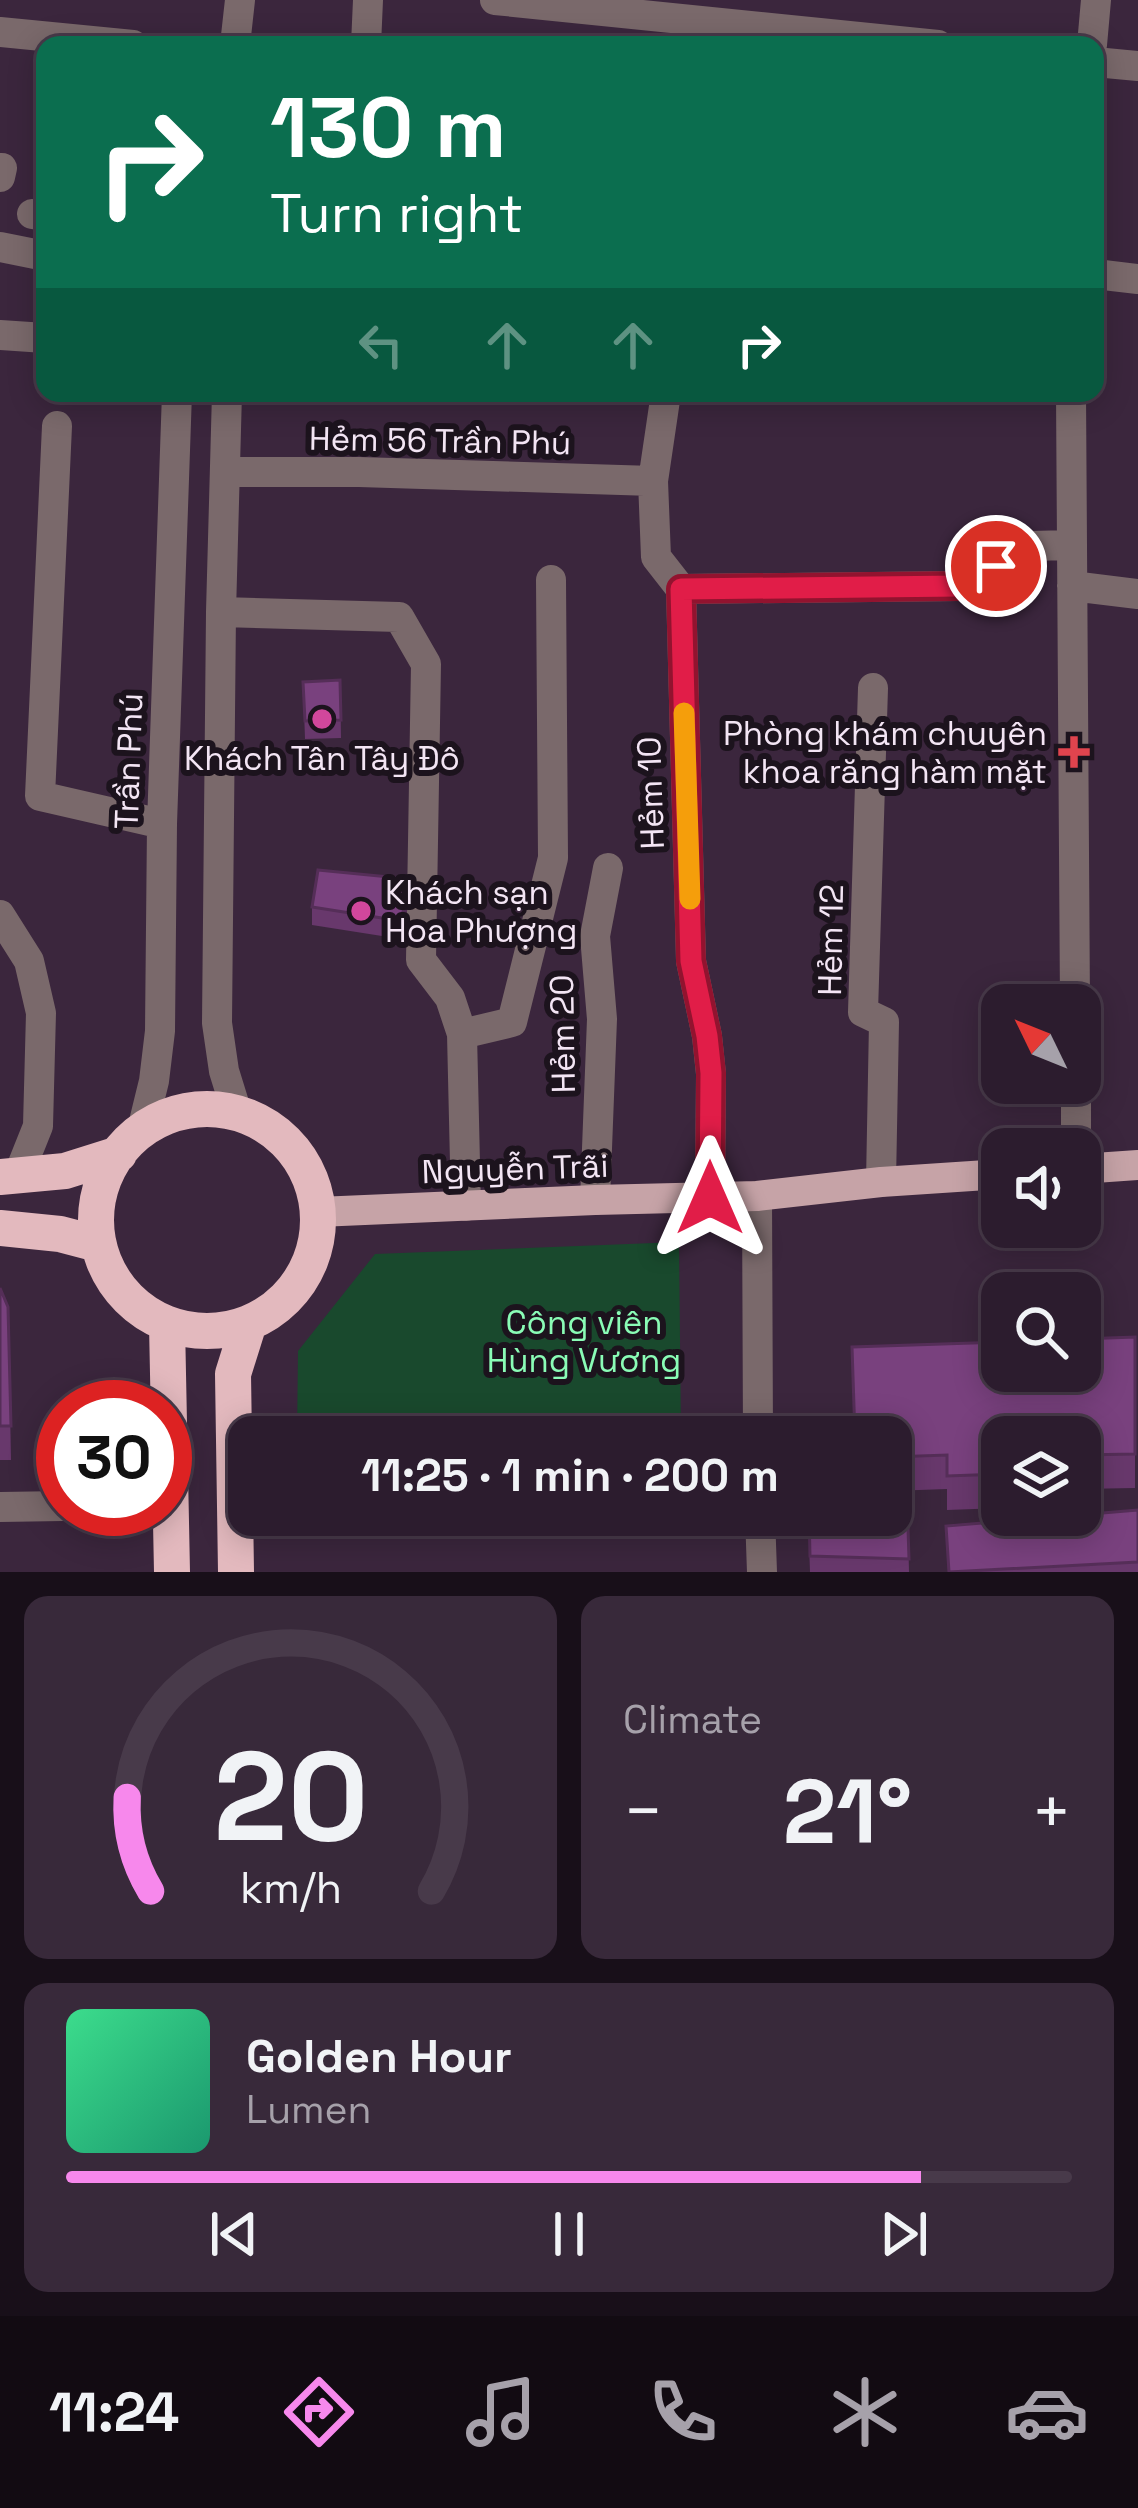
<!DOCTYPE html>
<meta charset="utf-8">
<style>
body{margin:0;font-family:"Space Grotesk",sans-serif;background:#38293a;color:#f1f3f6;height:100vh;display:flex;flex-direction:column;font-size:45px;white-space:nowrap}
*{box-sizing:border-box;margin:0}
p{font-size:39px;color:#a6a1aa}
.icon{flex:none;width:66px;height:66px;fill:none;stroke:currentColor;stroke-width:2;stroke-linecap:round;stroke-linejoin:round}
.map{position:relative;height:1572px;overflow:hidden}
.details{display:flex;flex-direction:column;gap:24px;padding:24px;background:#180f19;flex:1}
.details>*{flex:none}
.banner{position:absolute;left:36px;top:36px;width:1068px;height:366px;border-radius:24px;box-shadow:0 6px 30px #0003,0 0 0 3px #483a4a;background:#0b6e4f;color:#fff;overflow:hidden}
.needle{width:78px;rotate:313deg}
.controls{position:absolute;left:981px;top:984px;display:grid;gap:24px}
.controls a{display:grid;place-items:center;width:120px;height:120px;border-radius:24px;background:#2c1c2e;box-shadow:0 6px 30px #0003,0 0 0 3px #483a4a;font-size:60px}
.speed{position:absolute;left:36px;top:1380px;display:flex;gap:24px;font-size:60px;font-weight:700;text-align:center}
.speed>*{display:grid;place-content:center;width:156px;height:156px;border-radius:50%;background:#2c1c2e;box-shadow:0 6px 30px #0003,0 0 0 3px #483a4a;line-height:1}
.speed .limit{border:18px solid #d22;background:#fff;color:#111}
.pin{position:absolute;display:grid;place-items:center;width:102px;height:102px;color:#fff;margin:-51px;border:6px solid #fff;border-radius:50%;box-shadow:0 3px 12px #0007}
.me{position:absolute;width:132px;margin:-66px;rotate:0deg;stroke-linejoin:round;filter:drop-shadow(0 0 9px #0008)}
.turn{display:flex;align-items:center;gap:42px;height:252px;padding:0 36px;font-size:54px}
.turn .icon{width:156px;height:156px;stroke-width:2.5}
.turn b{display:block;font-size:84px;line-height:102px}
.lanes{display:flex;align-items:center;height:114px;padding:0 36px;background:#0003;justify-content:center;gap:60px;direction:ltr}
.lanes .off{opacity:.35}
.big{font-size:90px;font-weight:700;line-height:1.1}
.details .card{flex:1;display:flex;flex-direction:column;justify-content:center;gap:18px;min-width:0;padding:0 42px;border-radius:24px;background:#38293a}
.details .dial{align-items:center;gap:0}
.dial svg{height:312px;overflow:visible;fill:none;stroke:#483a4a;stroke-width:7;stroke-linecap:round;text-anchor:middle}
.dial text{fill:#f1f3f6;stroke:none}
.song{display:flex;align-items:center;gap:36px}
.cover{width:144px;height:144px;border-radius:18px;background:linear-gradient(135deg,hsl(150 70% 55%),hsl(160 70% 35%))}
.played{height:12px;border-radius:6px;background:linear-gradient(90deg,#f788ec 85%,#483a4a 85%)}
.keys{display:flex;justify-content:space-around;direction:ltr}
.heat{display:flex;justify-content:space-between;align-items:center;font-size:66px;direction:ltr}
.details .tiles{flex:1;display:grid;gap:24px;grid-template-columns:1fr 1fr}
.card:last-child{grid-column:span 2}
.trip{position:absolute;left:228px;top:1416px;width:684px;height:120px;border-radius:24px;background:#2c1c2e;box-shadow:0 6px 30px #0003,0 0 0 3px #483a4a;font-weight:700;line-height:120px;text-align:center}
.dock{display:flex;height:192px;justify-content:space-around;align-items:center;background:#120b12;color:#a6a1aa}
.dock .icon{width:84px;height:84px}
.dock .active{color:#f788ec}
.dock b{font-size:54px;color:#f1f3f6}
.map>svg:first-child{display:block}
.green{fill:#19492d}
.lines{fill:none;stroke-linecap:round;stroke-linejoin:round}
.minor{stroke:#7a696b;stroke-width:30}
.major{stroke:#c6a3a7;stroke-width:30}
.highway{stroke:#e3b9be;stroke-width:36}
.wall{fill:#68386c}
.shaded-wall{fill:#552e58}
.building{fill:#79417e;stroke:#552e58;stroke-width:3}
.route-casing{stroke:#92132f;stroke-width:30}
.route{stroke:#e11d48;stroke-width:21}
.slow{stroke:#f59e0b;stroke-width:21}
.hotel-dot{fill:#d1479c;stroke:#1c131d;stroke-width:4.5}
.health-dot{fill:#e0444e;stroke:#1c131d;stroke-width:4.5}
.labels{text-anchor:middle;stroke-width:12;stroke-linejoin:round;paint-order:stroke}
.street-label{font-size:33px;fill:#f3e5f4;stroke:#1c131d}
.poi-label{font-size:33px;fill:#f3e5f4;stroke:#1c131d;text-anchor:end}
.park-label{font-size:33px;fill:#8afcb6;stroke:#1c131d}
</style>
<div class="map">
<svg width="1138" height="1572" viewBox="0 0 1138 1572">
<rect width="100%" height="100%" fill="#3b263d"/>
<path class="green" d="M 679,1242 L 681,1437 L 297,1437 L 298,1351 L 375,1254 Z"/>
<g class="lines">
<path class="minor" d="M 495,0 L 938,45
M 0,32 L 133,45
M 235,45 L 240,0
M 366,45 L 368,0
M 1092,45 L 1096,0
M 1095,62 L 1138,66
M 0,177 L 2,168
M 32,214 L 45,216
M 0,247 L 45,256
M 1095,274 L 1138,279
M 0,335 L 45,338
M 227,393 L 221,612 L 217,1023 L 224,1071 L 237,1113
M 666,393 L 653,481 L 656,557 L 681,589 L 691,961 L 707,1036 L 711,1074 L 710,1197
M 1071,393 L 1075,1005
M 57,426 L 40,796 L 162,824
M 226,472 L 359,472 L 653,481
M 1072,586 L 1138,594
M 681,589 L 960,586 L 1031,546 L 1072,545
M 221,612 L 399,617 L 426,664 L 421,960 L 450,998 L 462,1034 L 466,1206
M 873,688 L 863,1012 L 884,1022 L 881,1182
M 0,915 L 29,961 L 41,1013 L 38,1126 L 18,1176
M 462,1034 L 512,1022 L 553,858 L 551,580
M 1076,1083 L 1076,1149
M 142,1130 L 154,1081 L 160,1031 L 162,824 L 177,393
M 757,1196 L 758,1437
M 595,1200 L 602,1019 L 595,936 L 608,868
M 0,1507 L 63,1506
M 760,1515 L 762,1572"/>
<path class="major" d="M 1080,1169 L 1138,1165
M 318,1212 L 595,1200 L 757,1196 L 881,1182 L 1002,1174"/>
<path class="highway" d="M96 1220a111 111 0 1 1 222 0a111 111 0 1 1-222 0Z
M 0,1177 L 65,1171 L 119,1154
M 0,1228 L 60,1234 L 98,1244
M 167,1324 L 172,1572
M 236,1572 L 233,1374 L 249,1323"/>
</g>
<path class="wall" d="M 340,680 L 341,738 L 305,739 L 303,682 Z
M 410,897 L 401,939 L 312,925 L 312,907 Z
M 0,1288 L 8,1307 L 11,1460 L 0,1460 Z
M 1135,1337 L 1135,1488 L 1080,1489 L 1080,1437 L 1002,1437 L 1002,1508 L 947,1510 L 947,1489 L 891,1491 L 891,1437 Z
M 1138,1510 L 1138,1572 L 948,1572 L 946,1526 Z
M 808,1515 L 841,1528 L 908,1528 L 909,1572 L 810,1572 Z"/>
<path class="shaded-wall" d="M 410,879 L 410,897 L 401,939 L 401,921 Z"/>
<path class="building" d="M 340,680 L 341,720 L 305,721 L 303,682 Z
M 318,870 L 410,879 L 401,921 L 312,907 Z
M 0,1288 L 8,1307 L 11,1426 L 0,1426 Z
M 1135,1337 L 1135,1454 L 1080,1455 L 1080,1437 L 1002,1437 L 1002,1474 L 947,1476 L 947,1455 L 891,1457 L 891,1437 L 855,1437 L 852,1347 L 1002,1342 L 1002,1371 L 1080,1371 L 1080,1339 Z
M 1138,1510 L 1138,1562 L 949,1572 L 946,1526 Z
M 809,1515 L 841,1515 L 841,1528 L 908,1528 L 909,1559 L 810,1556 Z"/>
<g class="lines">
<g class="route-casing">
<path id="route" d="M 710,1198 L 711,1073 L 707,1036 L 691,961 L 681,589 L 960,586 L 996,566"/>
</g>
<use href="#route" class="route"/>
<path class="slow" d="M 684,713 L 690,899"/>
</g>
<g class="hotel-dot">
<circle cx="322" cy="719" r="12"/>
<circle cx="361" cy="911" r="12"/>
</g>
<path class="health-dot" d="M1068 734h12v12h12v12h-12v12h-12v-12h-12v-12h12z"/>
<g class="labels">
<g class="street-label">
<text transform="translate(440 440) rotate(1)" y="12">Hẻm 56 Trần Phú</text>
<text transform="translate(128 761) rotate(-88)" y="12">Trần Phú</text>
<text transform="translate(650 793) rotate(-92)" y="12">Hẻm 10</text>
<text transform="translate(830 940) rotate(-89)" y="12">Hẻm 12</text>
<text transform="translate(562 1034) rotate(-91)" y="12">Hẻm 20</text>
<text transform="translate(515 1168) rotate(-2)" y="12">Nguyễn Trãi</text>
</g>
<g class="poi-label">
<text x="1047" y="745">Phòng khám chuyên<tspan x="1047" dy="38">khoa răng hàm mặt</tspan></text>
<text x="322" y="770" text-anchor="middle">Khách Tân Tây Đô</text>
<text x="385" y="904" text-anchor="start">Khách sạn<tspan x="385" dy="38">Hoa Phượng</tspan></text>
</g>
<g class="park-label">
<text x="584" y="1334">Công viên<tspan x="584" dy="38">Hùng Vương</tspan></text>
</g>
</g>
</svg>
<div class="controls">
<a><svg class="needle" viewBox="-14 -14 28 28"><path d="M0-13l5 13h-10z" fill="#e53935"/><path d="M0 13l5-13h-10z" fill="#a6a1aa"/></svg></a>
<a><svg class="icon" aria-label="sound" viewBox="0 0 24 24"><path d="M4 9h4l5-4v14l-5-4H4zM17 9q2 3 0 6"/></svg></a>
<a><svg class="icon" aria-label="search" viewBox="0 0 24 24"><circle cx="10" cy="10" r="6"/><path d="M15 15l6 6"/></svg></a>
<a><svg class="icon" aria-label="layers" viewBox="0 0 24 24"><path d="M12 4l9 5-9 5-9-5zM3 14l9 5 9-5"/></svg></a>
</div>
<div class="speed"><div class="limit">30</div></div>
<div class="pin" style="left:996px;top:566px;background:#d93025"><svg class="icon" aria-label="arrive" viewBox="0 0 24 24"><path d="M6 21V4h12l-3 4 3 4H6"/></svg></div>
<svg class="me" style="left:710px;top:1198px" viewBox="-20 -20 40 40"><path d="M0-17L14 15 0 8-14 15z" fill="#e11d48" stroke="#fff" stroke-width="4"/></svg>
<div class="trip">11:25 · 1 min · 200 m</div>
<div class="banner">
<div class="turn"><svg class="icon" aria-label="right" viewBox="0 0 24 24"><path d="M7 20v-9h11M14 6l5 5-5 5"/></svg><div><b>130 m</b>Turn right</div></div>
<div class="lanes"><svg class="icon off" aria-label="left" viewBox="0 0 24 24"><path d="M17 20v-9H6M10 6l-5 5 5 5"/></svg><svg class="icon off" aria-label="ahead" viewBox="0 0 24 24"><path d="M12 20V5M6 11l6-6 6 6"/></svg><svg class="icon off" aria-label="ahead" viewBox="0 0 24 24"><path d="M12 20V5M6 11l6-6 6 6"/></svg><svg class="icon" aria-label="right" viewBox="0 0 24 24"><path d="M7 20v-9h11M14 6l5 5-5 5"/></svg></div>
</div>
</div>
<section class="details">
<div class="tiles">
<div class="card dial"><svg viewBox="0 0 100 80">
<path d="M14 69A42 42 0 1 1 86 69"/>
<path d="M14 69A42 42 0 0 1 8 45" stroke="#f788ec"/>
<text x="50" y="56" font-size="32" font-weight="700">20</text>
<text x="50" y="72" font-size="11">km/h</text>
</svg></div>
<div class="card"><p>Climate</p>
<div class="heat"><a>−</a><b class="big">21°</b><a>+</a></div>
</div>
<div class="card">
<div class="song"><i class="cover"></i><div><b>Golden Hour</b><p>Lumen</p></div></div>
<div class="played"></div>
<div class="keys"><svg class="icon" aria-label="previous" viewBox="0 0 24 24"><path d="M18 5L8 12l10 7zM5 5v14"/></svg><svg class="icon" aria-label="pause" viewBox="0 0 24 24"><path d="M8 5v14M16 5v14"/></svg><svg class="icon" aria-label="next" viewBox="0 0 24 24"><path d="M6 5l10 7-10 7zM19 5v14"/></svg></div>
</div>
</div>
</section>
<nav class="dock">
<b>11:24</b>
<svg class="icon active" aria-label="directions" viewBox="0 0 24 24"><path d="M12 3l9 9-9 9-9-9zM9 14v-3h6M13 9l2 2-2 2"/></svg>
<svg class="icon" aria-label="music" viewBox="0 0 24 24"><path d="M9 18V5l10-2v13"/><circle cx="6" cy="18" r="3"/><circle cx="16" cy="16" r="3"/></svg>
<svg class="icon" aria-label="phone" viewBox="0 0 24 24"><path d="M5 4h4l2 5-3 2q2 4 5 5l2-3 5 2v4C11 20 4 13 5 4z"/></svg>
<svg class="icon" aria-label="climate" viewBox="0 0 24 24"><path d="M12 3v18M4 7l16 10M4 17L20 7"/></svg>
<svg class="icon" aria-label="car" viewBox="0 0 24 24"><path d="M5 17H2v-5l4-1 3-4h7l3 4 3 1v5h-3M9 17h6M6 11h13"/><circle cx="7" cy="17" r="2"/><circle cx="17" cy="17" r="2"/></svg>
</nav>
